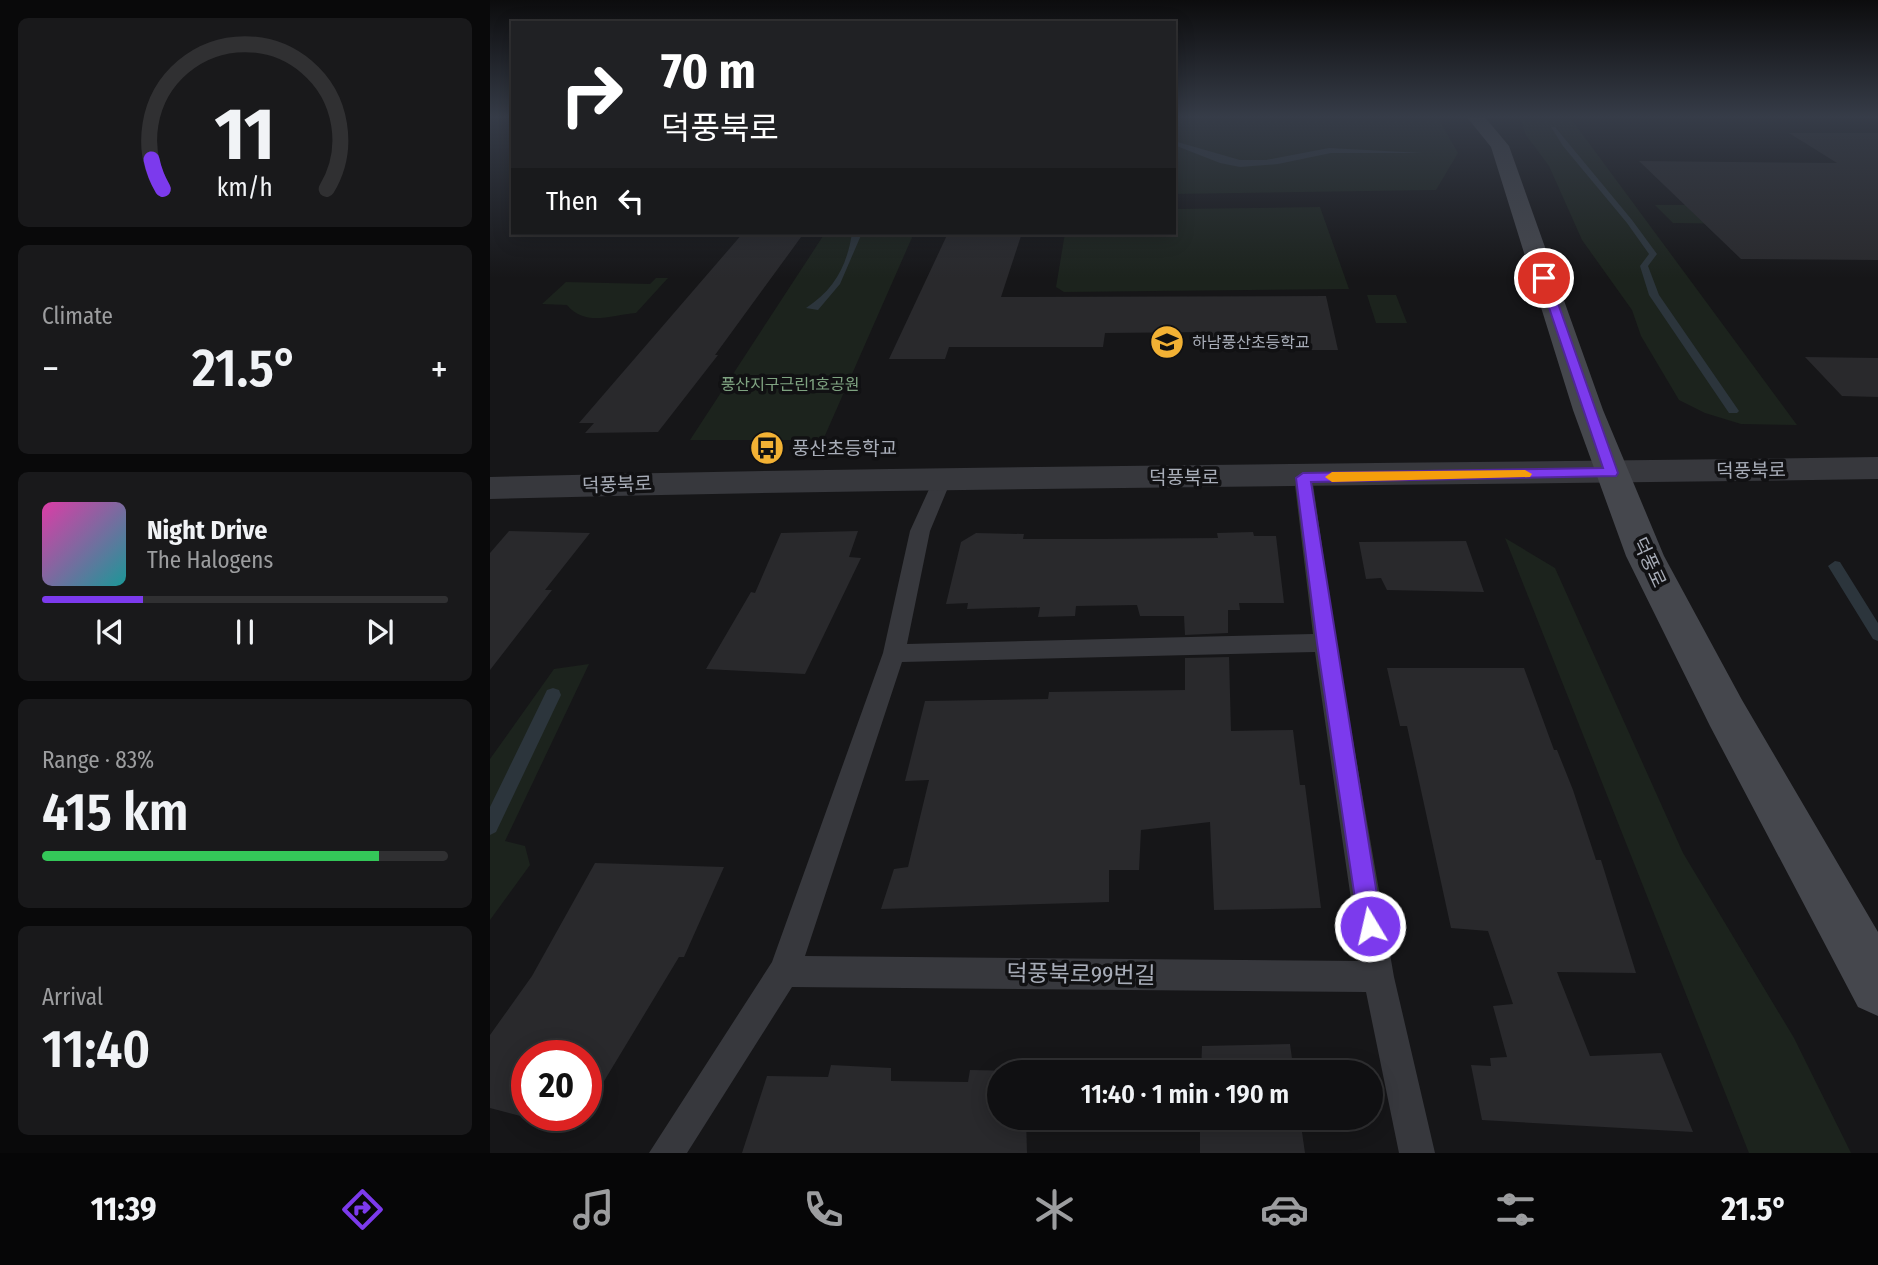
<!DOCTYPE html>
<meta charset="utf-8">
<style>
body{margin:0;font-family:"Fira Sans Condensed","Noto Sans KR",sans-serif;background:#19191b;color:#f1f3f6;height:100vh;display:flex;flex-direction:column;font-size:26px;white-space:nowrap}
*{box-sizing:border-box;margin:0}
p{font-size:23px;color:#9c9d9f}
.icon{flex:none;width:38px;height:38px;fill:none;stroke:currentColor;stroke-width:2;stroke-linecap:round;stroke-linejoin:round}
.map{position:relative;flex:1;overflow:hidden}
.side{display:flex;flex-direction:column;gap:18px;padding:18px;background:#09090a;width:490px}
.side>*{flex:none}
.hud{position:absolute;left:21px;top:21px;width:665px;height:214px;border-radius:0px;box-shadow:0 4px 18px #0003,0 0 0 2px #303032;background:#202124;color:#fff;overflow:hidden}
.speed{position:absolute;left:21px;top:1040px;display:flex;gap:14px;font-size:35px;font-weight:700;text-align:center}
.speed>*{display:grid;place-content:center;width:91px;height:91px;border-radius:50%;background:#101012;box-shadow:0 4px 18px #0003,0 0 0 2px #303032;line-height:1}
.speed .limit{border:10px solid #d22;background:#fff;color:#111}
.pin{position:absolute;display:grid;place-items:center;width:60px;height:60px;color:#fff;margin:-30px;border:4px solid #fff;border-radius:50%;box-shadow:0 2px 7px #0007}
.me{position:absolute;width:77px;margin:-38px;rotate:351deg;stroke-linejoin:round;filter:drop-shadow(0 0 5px #0008)}
.turn{display:flex;align-items:center;gap:24px;height:147px;padding:0 35px;font-size:32px}
.turn .icon{width:91px;height:91px;stroke-width:2.5}
.turn b{display:block;font-size:49px;line-height:60px}
.then{display:flex;align-items:center;height:66px;padding:0 35px;background:#0003;gap:14px;font-size:26px}
.big{font-size:52px;font-weight:600;line-height:1.1}
.side .card{flex:1;display:flex;flex-direction:column;justify-content:center;gap:10px;min-width:0;padding:0 24px;border-radius:10px;background:#19191b}
.side .dial{align-items:center;gap:0}
.dial svg{height:182px;overflow:visible;fill:none;stroke:#303032;stroke-width:7;stroke-linecap:round;text-anchor:middle}
.dial text{fill:#f1f3f6;stroke:none}
.song{display:flex;align-items:center;gap:21px}
.cover{width:84px;height:84px;border-radius:10px;background:linear-gradient(135deg,hsl(320 70% 55%),hsl(180 70% 35%))}
.played{height:7px;border-radius:4px;background:linear-gradient(90deg,#7c3aed 25%,#303032 25%)}
.keys{display:flex;justify-content:space-around;direction:ltr}
.heat{display:flex;justify-content:space-between;align-items:center;font-size:38px;direction:ltr}
.charge{height:10px;border-radius:5px;background:linear-gradient(90deg,#34c759 83%,#303032 0)}
.trip{position:absolute;left:497px;top:1060px;width:396px;height:70px;border-radius:35px;background:#101012;box-shadow:0 4px 18px #0003,0 0 0 2px #303032;font-weight:600;line-height:70px;text-align:center}
.dock{display:flex;height:112px;justify-content:space-around;align-items:center;background:#060607;color:#9c9d9f}
.dock .icon{width:49px;height:49px}
.dock .current{color:#7c3aed}
.dock b{font-size:32px;color:#f1f3f6}
main{display:flex;flex:1;min-height:0}
.map>svg:first-child{display:block}
.green{fill:#1c231d}
.water{fill:#2c353c}
.lines{fill:none;stroke-linecap:round;stroke-linejoin:round}
.stream{fill:#2c353c;fill-rule:evenodd}
.building{fill:#29292c}
.service{fill:#37383d;fill-rule:evenodd}
.tertiary{fill:#37383d;fill-rule:evenodd}
.secondary{fill:#45474d;fill-rule:evenodd}
.route{fill:#7c3aed;stroke:#51269a;stroke-width:2}
.slow{fill:#f59e0b}
.labels{text-anchor:middle;stroke-width:7;stroke-linejoin:round;paint-order:stroke}
.far-poi-label{font-size:16px;fill:#a8adb8;stroke:#111113;text-anchor:start}
.far-park-label{font-size:16px;fill:#7fa381;stroke:#111113}
.poi-label{font-size:19px;fill:#a8adb8;stroke:#111113;text-anchor:start}
.street-label{font-size:19px;fill:#a8adb8;stroke:#111113}
.near-street-label{font-size:23px;fill:#a8adb8;stroke:#111113}
</style>
<main>
<section class="side">
<div class="card dial"><svg viewBox="0 0 100 80">
<path d="M14 69A42 42 0 1 1 86 69"/>
<path d="M14 69A42 42 0 0 1 9 56" stroke="#7c3aed"/>
<text x="50" y="56" font-size="32" font-weight="700">11</text>
<text x="50" y="72" font-size="11">km/h</text>
</svg></div>
<div class="card"><p>Climate</p>
<div class="heat"><a>−</a><b class="big">21.5°</b><a>+</a></div>
</div>
<div class="card">
<div class="song"><i class="cover"></i><div><b>Night Drive</b><p>The Halogens</p></div></div>
<div class="played"></div>
<div class="keys"><svg class="icon" aria-label="previous" viewBox="0 0 24 24"><path d="M18 5L8 12l10 7zM5 5v14"/></svg><svg class="icon" aria-label="pause" viewBox="0 0 24 24"><path d="M8 5v14M16 5v14"/></svg><svg class="icon" aria-label="next" viewBox="0 0 24 24"><path d="M6 5l10 7-10 7zM19 5v14"/></svg></div>
</div>
<div class="card"><p>Range · 83%</p><b class="big">415 km</b><div class="charge"></div></div>
<div class="card"><p>Arrival</p><b class="big">11:40</b></div>
</section>
<div class="map">
<svg width="1388" height="1153" viewBox="0 0 1388 1153">
<rect width="100%" height="100%" fill="#161618"/>
<path class="green" d="M 684,116 L 947,116 L 968,153 L 946,190 L 684,194 Z
M 1029,116 L 1079,116 L 1307,425 L 1251,424 L 1215,413 L 1189,400 L 1151,336 L 1142,310 L 1092,240 L 1059,166 L 1036,135 Z
M 1165,205 L 1233,205 L 1254,224 L 1183,223 Z
M 830,207 L 859,289 L 574,292 L 566,287 L 575,233 L 684,233 L 684,209 Z
M 335,233 L 424,233 L 333,440 L 200,440 Z
M 166,278 L 178,278 L 146,313 C 121,315 95,327 77,305 L 52,304 L 76,282 L 160,284 Z
M 877,295 L 906,295 L 917,323 L 886,323 Z
M 1015,538 L 1065,568 L 1193,853 L 1304,1038 L 1361,1153 L 1259,1153 Z
M 99,664 L 15,841 L 35,846 L 40,865 L 0,920 L 0,759 L 64,669 Z"/>
<path class="water" d="M 684,141 L 750,160 L 776,160 L 839,148 L 933,153 L 841,153 L 788,164 L 750,167 L 730,163 L 684,145 Z
M 362,233 L 372,233 L 350,284 L 328,310 L 316,308 C 344,290 357,266 362,233 Z"/>
<g class="lines">
<path class="stream" d="M 1061,127 L 1065,127 L 1142,220 L 1167,254 L 1158,266 L 1169,295 L 1249,411 L 1247,413 L 1239,413 L 1159,295 L 1150,266 L 1159,254 L 1137,223 L 1073,146 Z
M 1345,561 L 1350,562 L 1388,623 L 1388,641 L 1383,639 L 1338,566 Z
M 63,688 L 69,690 L 71,695 L 6,832 L 0,835 L 0,807 L 57,690 Z"/>
</g>
<path class="building" d="M 1299,133 L 1388,133 L 1388,260 L 1251,259 L 1149,161 L 1347,163 Z
M 253,233 L 314,233 L 225,355 L 228,355 L 168,432 L 95,433 L 104,423 L 89,423 Z
M 458,233 L 532,233 L 511,297 L 836,296 L 848,350 L 720,350 L 719,332 L 615,333 L 613,347 L 459,347 L 455,359 L 399,359 Z
M 1315,357 L 1388,358 L 1388,397 L 1352,396 Z
M 19,531 L 100,533 L 55,590 L 62,590 L 0,670 L 0,553 Z
M 368,531 L 359,557 L 371,558 L 315,674 L 216,669 L 261,592 L 265,593 L 291,533 Z
M 763,532 L 764,536 L 786,536 L 794,603 L 749,603 L 750,610 L 738,610 L 738,633 L 695,635 L 694,616 L 650,616 L 647,605 L 586,606 L 585,616 L 548,617 L 550,607 L 477,609 L 478,603 L 456,604 L 471,542 L 486,533 L 534,534 L 533,539 L 610,539 L 728,538 L 727,533 Z
M 976,541 L 994,592 L 897,590 L 891,578 L 876,579 L 869,542 Z
M 739,657 L 741,731 L 803,730 L 810,785 L 815,785 L 831,908 L 724,910 L 720,822 L 651,830 L 649,870 L 619,870 L 619,902 L 391,909 L 404,869 L 418,867 L 439,780 L 415,781 L 435,701 L 558,699 L 559,692 L 695,690 L 695,658 Z
M 897,668 L 1034,668 L 1064,750 L 1067,750 L 1083,790 L 1106,860 L 1111,860 L 1146,973 L 1067,972 L 1100,1056 L 1171,1053 L 1203,1132 L 992,1120 L 981,1065 L 1001,1066 L 1000,1058 L 1017,1057 L 1003,1006 L 1023,1004 L 998,931 L 961,928 L 917,726 L 910,726 Z
M 105,863 L 234,867 L 194,957 L 189,957 L 96,1111 L 96,1055 L 37,1055 L 37,1115 L 94,1115 L 85,1130 L 0,1108 L 0,1035 L 42,976 Z
M 800,1044 L 804,1073 L 711,1073 L 712,1046 Z
M 341,1065 L 401,1068 L 401,1081 L 478,1082 L 480,1070 L 534,1071 L 509,1073 L 509,1118 L 536,1118 L 537,1153 L 252,1153 L 277,1076 L 338,1077 Z
M 710,1118 L 810,1118 L 815,1153 L 710,1153 Z"/>
<g class="lines">
<path class="service" d="M 813,471 L 822,477 L 846,643 L 904,977 L 945,1153 L 909,1153 L 876,992 L 302,987 L 197,1153 L 159,1153 L 282,962 L 393,653 L 420,531 L 446,474 L 453,472 L 462,478 L 440,531 L 417,644 L 823,634 L 804,477 ZM 825,652 L 870,961 L 315,956 L 412,662 Z"/>
<path class="tertiary" d="M 1388,457 L 1388,479 C 925,486 463,487 0,499 L 0,477 C 463,465 925,464 1388,457 Z"/>
<path class="secondary" d="M 976,116 L 994,116 L 1019,146 L 1113,410 L 1174,556 L 1252,700 L 1388,932 L 1388,1016 L 1368,1007 L 1220,726 L 1136,556 L 1083,410 L 1001,147 Z"/>
</g>
<linearGradient id="sky" x2="0" y2="1"><stop stop-color="#0c0c0d"/><stop offset="0.42" stop-color="#363c48"/><stop offset="1" stop-color="#363c48" stop-opacity="0"/></linearGradient>
<rect width="1388" height="278" fill="url(#sky)"/>
<path class="route" d="M 1054,275 L 1059,278 L 1128,473 L 1126,476 L 821,482 L 892,926 L 888,934 L 880,937 L 872,934 L 869,926 L 827,643 L 806,478 L 813,473 L 1113,468 L 1049,278 Z"/>
<path class="slow" d="M 1035,470 L 1042,474 L 1040,477 L 842,482 L 835,477 L 842,472 Z"/>
<defs>
<g id="school-disc" transform="scale(1.75)"><circle r="9.5" fill="#f2b134" stroke="#111113"/><path d="M0-5L7-2L0 1L-7-2ZM-4 1L0 2.5L4 1V4Q0 6-4 4Z" fill="#111"/></g>
<g id="bus-disc" transform="scale(1.75)"><circle r="9.5" fill="#f2b134" stroke="#111113"/><path d="M-5-6H5V4H4V6H2V4H-2V6H-4V4H-5ZM-3.5-4V0h7V-4ZM-3.5 1.2v1.5H-2V1.2ZM2 1.2v1.5H3.5V1.2Z" fill="#111"/></g>
</defs>
<g fill-rule="evenodd">
<use href="#school-disc" x="677" y="342"/>
<use href="#bus-disc" x="277" y="448"/>
</g>
<g class="labels">
<g class="far-poi-label">
<text x="702" y="348">하남풍산초등학교</text>
</g>
<g class="far-park-label">
<text x="300" y="390">풍산지구근린1호공원</text>
</g>
<g class="poi-label">
<text x="302" y="455">풍산초등학교</text>
</g>
<g class="street-label">
<text transform="translate(1261 470) rotate(-1)" y="7">덕풍북로</text>
<text x="694" y="484">덕풍북로</text>
<text transform="translate(127 484) rotate(-2)" y="7">덕풍북로</text>
<text transform="translate(1160 562) rotate(65)" y="7">덕풍로</text>
</g>
<g class="near-street-label">
<text transform="translate(591 974) rotate(1)" y="8">덕풍북로99번길</text>
</g>
</g>
</svg>
<div class="speed"><div class="limit">20</div></div>
<div class="pin" style="left:1054px;top:278px;background:#d93025"><svg class="icon" aria-label="arrive" viewBox="0 0 24 24"><path d="M6 21V4h12l-3 4 3 4H6"/></svg></div>
<svg class="me" style="left:880px;top:926px" viewBox="-20 -20 40 40"><circle r="17" fill="#7c3aed" stroke="#fff" stroke-width="3"/><path d="M0-11L8 9 0 5-8 9z" fill="#fff"/></svg>
<div class="trip">11:40 · 1 min · 190 m</div>
<div class="hud">
<div class="turn"><svg class="icon" aria-label="right" viewBox="0 0 24 24"><path d="M7 20v-9h11M14 6l5 5-5 5"/></svg><div><b>70 m</b>덕풍북로</div></div>
<div class="then">Then<svg class="icon" aria-label="left" viewBox="0 0 24 24"><path d="M17 20v-9H6M10 6l-5 5 5 5"/></svg></div>
</div>
</div>
</main>
<nav class="dock">
<b>11:39</b>
<svg class="icon current" aria-label="directions" viewBox="0 0 24 24"><path d="M12 3l9 9-9 9-9-9zM9 14v-3h6M13 9l2 2-2 2"/></svg>
<svg class="icon" aria-label="music" viewBox="0 0 24 24"><path d="M9 18V5l10-2v13"/><circle cx="6" cy="18" r="3"/><circle cx="16" cy="16" r="3"/></svg>
<svg class="icon" aria-label="phone" viewBox="0 0 24 24"><path d="M5 4h4l2 5-3 2q2 4 5 5l2-3 5 2v4C11 20 4 13 5 4z"/></svg>
<svg class="icon" aria-label="climate" viewBox="0 0 24 24"><path d="M12 3v18M4 7l16 10M4 17L20 7"/></svg>
<svg class="icon" aria-label="car" viewBox="0 0 24 24"><path d="M5 17H2v-5l4-1 3-4h7l3 4 3 1v5h-3M9 17h6M6 11h13"/><circle cx="7" cy="17" r="2"/><circle cx="17" cy="17" r="2"/></svg>
<svg class="icon" aria-label="filters" viewBox="0 0 24 24"><path d="M4 7h16M4 17h16"/><circle cx="9" cy="7" r="2"/><circle cx="15" cy="17" r="2"/></svg>
<b>21.5°</b>
</nav>
